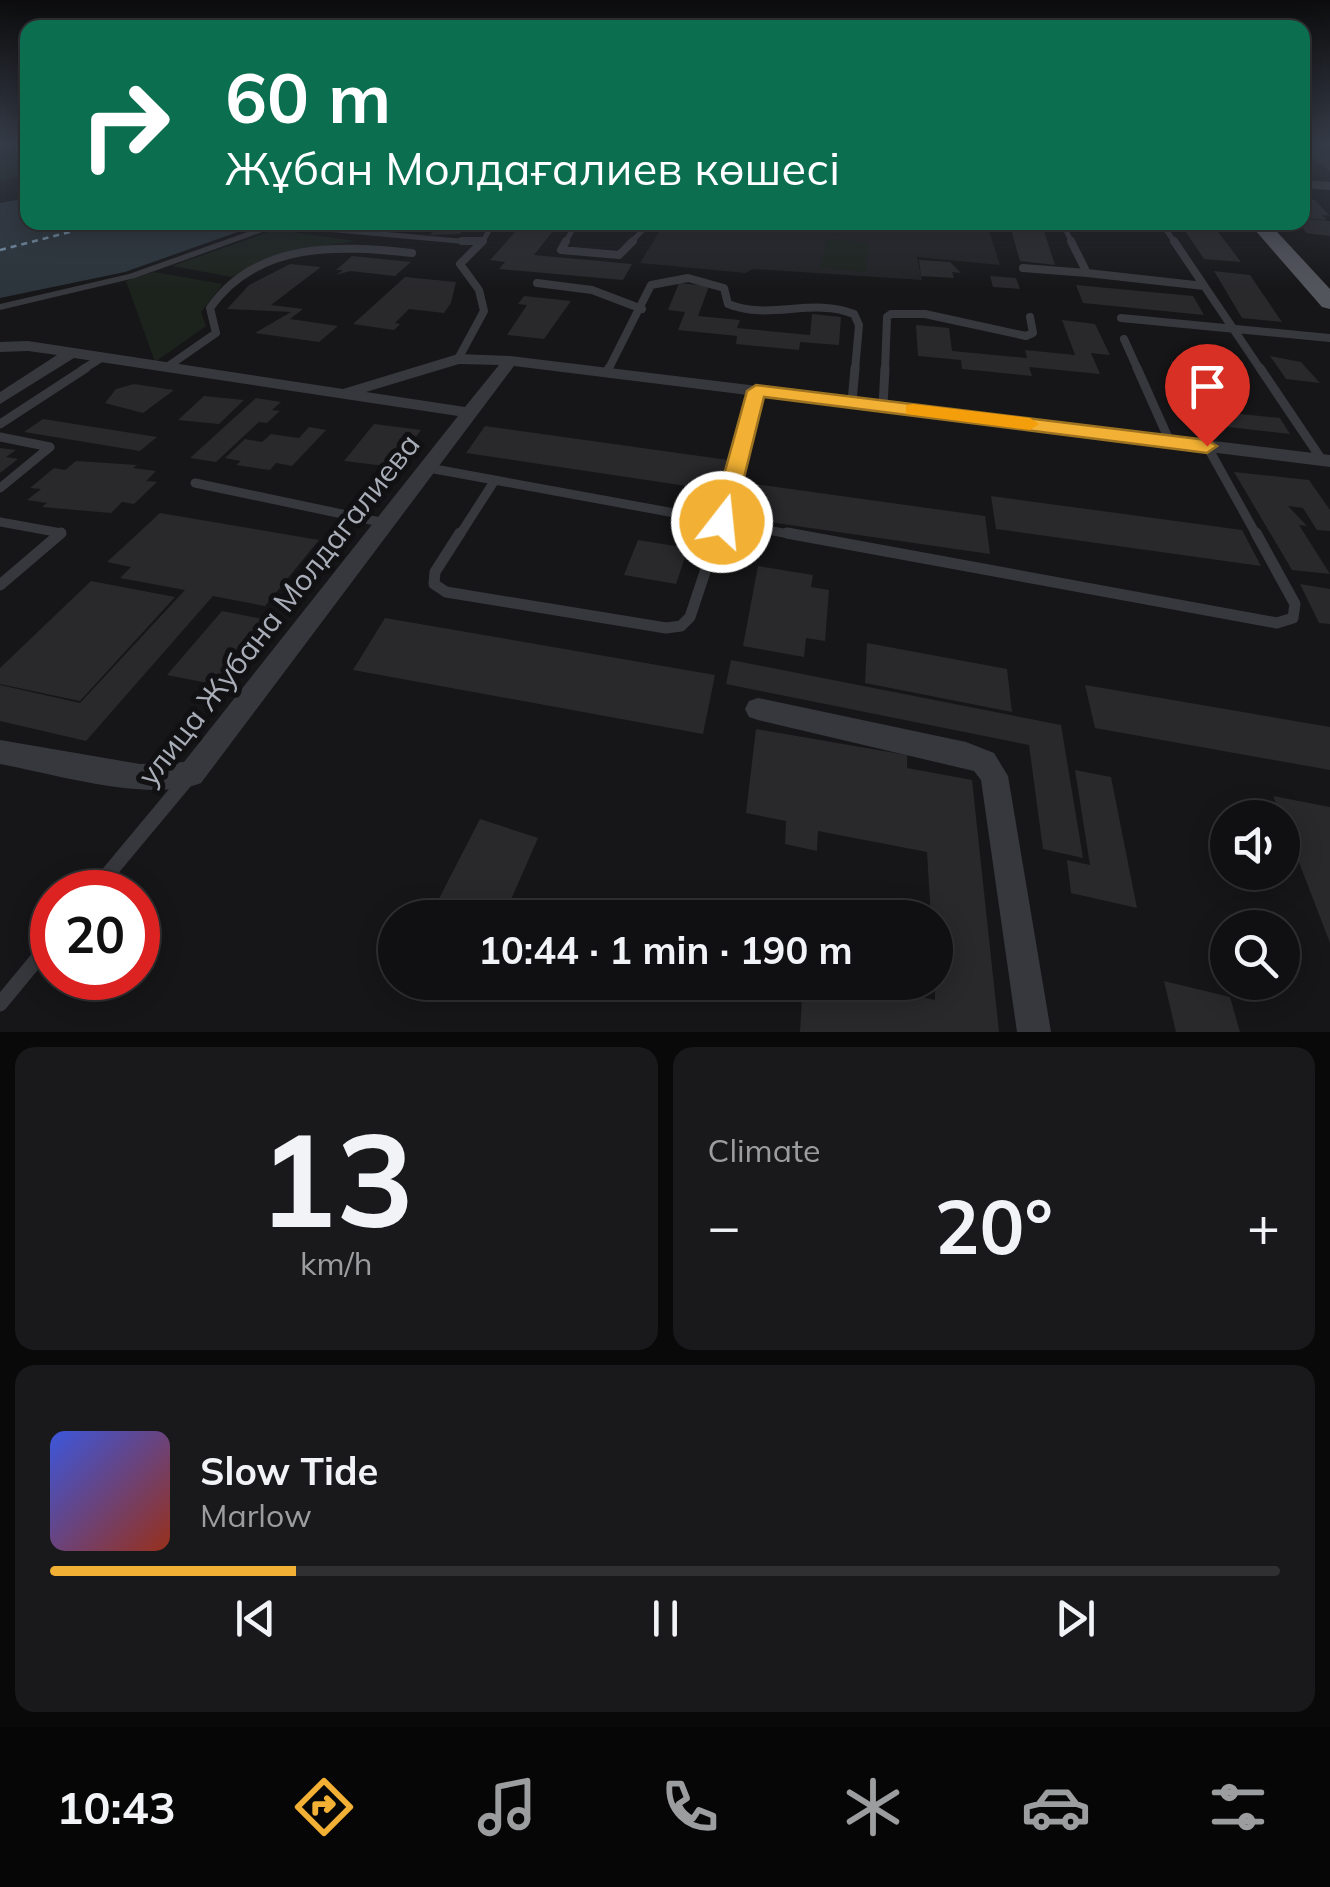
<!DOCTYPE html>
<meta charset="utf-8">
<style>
body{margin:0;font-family:Mulish,sans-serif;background:#19191b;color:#f1f3f6;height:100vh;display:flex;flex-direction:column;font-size:38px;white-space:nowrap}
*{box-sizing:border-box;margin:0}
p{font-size:32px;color:#9c9d9f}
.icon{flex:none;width:55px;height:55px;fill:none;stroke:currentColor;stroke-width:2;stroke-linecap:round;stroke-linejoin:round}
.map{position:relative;height:1032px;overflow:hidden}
.side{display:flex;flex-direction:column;gap:15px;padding:15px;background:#09090a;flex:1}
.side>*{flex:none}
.banner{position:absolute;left:20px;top:20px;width:1290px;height:210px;border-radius:20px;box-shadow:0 5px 25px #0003,0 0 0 2px #303032;background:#0b6e4f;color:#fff;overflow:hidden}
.fabs{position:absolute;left:1210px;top:800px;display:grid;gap:20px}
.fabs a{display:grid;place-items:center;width:90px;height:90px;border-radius:50%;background:#101012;box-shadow:0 5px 25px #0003,0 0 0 2px #303032;font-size:50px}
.speed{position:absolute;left:30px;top:870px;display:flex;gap:20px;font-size:50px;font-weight:700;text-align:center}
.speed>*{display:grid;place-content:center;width:130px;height:130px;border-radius:50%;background:#101012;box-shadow:0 5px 25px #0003,0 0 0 2px #303032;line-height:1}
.speed .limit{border:15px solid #d22;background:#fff;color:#111}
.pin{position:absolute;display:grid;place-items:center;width:85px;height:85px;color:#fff;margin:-102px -42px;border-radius:50% 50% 50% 0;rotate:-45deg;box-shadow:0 0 10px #0007}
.pin .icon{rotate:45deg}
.me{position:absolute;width:110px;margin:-55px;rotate:16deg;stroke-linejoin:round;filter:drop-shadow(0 0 8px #0008)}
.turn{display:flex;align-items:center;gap:35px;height:210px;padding:0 40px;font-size:45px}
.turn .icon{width:130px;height:130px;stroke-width:2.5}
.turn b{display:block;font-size:70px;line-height:85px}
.big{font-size:75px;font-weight:700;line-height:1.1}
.side .widget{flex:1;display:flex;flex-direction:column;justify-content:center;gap:15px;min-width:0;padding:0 35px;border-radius:20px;background:#19191b}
.side .dial{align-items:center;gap:0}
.dial b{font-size:130px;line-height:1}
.song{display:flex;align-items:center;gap:30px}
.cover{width:120px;height:120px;border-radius:15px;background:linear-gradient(135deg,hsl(230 70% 55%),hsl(10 70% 35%))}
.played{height:10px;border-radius:5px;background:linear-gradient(90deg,#f2b134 20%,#303032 20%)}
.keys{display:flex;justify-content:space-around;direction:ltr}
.heat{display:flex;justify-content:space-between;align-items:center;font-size:55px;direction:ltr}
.side .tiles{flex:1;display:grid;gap:15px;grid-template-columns:1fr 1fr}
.widget:last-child{grid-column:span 2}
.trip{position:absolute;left:378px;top:900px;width:575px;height:100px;border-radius:50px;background:#101012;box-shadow:0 5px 25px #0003,0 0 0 2px #303032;font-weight:700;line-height:100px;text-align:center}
.tabs{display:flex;height:160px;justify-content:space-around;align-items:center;background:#060607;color:#9c9d9f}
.tabs .icon{width:70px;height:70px}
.tabs .on{color:#f2b134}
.tabs b{font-size:45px;color:#f1f3f6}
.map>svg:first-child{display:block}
.built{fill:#222225}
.green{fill:#1c231d}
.water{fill:#2c353c}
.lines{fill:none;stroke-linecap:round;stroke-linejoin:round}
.ferry{stroke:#7f9bb3;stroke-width:2.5;stroke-dasharray:6 5;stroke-linecap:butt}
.building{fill:#29292c}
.service-far4{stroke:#37383d;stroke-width:5}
.service-far3{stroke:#37383d;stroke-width:8}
.service-far2{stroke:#37383d;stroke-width:9}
.service-far1{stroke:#37383d;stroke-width:11}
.service{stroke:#37383d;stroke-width:15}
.pedestrian{fill:#37383d;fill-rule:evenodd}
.minor{fill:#37383d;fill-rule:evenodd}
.tertiary{fill:#37383d;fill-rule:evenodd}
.primary{fill:#53555c;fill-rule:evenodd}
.route{fill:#f2b134;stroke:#9d7322;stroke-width:2.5}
.slow{fill:#f59e0b}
.labels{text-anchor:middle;stroke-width:10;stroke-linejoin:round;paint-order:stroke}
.street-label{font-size:30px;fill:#a8adb8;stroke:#111113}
</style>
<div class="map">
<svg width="1330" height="1032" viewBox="0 0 1330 1032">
<rect width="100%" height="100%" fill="#161618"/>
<path class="built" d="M 986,222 L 1000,265 L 917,257 L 922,280 L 753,269 L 745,273 L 640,263 L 661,229 L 671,228 L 673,223 Z"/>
<path class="green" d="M 0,144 L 27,144 L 27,175 L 0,181 Z
M 294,223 L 368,223 C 347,236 317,223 292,232 L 356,241 L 285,252 L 232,277 L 172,266 Z
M 827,238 L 869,243 L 865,272 L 820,267 Z
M 154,272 L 223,284 L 201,312 L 206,326 L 155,362 L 126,281 Z"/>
<path class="water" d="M 27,198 L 28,222 L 263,223 L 125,272 L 0,298 L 0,203 Z"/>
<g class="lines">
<path class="ferry" d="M 0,250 L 109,222"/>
</g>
<path class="building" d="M 1302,144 L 1321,144 L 1330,151 L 1330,171 L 1302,150 Z
M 1302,199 L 1315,200 L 1330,216 L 1322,215 L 1327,220 L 1302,218 Z
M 1302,219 L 1330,221 L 1330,236 L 1306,233 L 1299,222 Z
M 434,222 L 478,222 L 459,234 L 430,235 L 434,230 L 417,229 Z
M 524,222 L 560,222 L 534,255 L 632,264 L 623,280 L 499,269 L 505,262 L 490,260 Z
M 880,222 L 905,222 L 905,232 L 879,230 Z
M 1009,222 L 1041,222 L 1055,265 L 1020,261 Z
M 1181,225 L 1215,228 L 1241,262 L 1204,259 Z
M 352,256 L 411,262 L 395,276 L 350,271 L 336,275 L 343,270 L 336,270 Z
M 919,260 L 950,262 L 961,273 L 952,272 L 954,278 L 921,276 Z
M 290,264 L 321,267 L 271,305 L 303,309 L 290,319 L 338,326 L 319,342 L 255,333 L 291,312 L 227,309 L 249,285 Z
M 1214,271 L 1250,275 L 1282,322 L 1242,318 Z
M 990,276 L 1016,278 L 1020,289 L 993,287 Z
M 405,277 L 456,282 L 451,303 L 444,313 L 409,309 L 395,323 L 400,324 L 394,330 L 353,324 Z
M 679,283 L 709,286 L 698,316 L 740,320 L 737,328 L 810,335 L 812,314 L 841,317 L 839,345 L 800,342 L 799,350 L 736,344 L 737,336 L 678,330 L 685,312 L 668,310 Z
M 1076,285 L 1193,296 L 1204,315 L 1083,303 Z
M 524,296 L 571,301 L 544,339 L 507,335 L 527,305 L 518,304 Z
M 1062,320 L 1095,324 L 1110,355 L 1091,353 L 1100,374 L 1029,367 L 1032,376 L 962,369 L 961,360 L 918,356 L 916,325 L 949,328 L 952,351 L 1027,358 L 1025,350 L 1075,355 Z
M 1270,356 L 1301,362 L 1320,383 L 1286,379 Z
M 1171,361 L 1231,367 L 1243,387 L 1174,379 L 1172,374 L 1178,375 Z
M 134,384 L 174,390 L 143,413 L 105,403 L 116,389 Z
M 204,396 L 244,400 L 219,424 L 178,420 Z
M 256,398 L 281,402 L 272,410 L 280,411 L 267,423 L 259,422 L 216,462 L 190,458 Z
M 1203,410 L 1280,418 L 1290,434 L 1211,425 Z
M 43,419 L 157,437 L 140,451 L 24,432 Z
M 374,424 L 421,430 L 394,467 L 344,461 Z
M 485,426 L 728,460 L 720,491 L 466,453 Z
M 309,427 L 326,430 L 292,466 L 276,463 L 270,470 L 236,465 L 241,461 L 225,458 L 245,439 L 262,442 L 271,434 L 299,438 Z
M 0,448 L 16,450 L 6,457 L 18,459 L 0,473 Z
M 76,461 L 137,465 L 133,468 L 156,471 L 146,481 L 157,482 L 134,504 L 122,502 L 111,513 L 42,507 L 47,503 L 27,500 L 41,489 L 30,488 L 54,468 L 65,470 Z
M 1234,472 L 1309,480 L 1330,510 L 1330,531 L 1317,530 L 1303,508 L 1288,506 L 1307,526 L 1299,525 L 1330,574 L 1292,570 Z
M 748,483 L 985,516 L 990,554 L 741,518 Z
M 991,496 L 1242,530 L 1261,566 L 996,529 Z
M 160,513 L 319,540 L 265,606 L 213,596 L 86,741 L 0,721 L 0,685 L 80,703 L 185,590 L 120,578 L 131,567 L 107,562 Z
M 638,540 L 688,548 L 676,584 L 624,575 Z
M 758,566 L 813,575 L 811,587 L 829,590 L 825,641 L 806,638 L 804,657 L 743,646 Z
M 91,581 L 175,597 L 80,701 L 0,684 L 0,668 Z
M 1300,584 L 1330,589 L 1330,624 L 1319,623 Z
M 222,611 L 278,622 L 228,687 L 167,675 Z
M 385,618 L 715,675 L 703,734 L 353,670 Z
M 867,643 L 1007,669 L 1012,712 L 865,683 Z
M 731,660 L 1061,725 L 1083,858 L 1043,849 L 1029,745 L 726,684 Z
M 1085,685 L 1330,727 L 1330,770 L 1095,728 Z
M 756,729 L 907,755 L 907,768 L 972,780 L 999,1032 L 800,1032 L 803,982 L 855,982 L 935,1000 L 935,918 L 931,918 L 927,852 L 818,831 L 817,851 L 785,844 L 786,821 L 746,813 Z
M 1075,770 L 1111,777 L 1137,908 L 1071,893 L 1067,860 L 1090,865 Z
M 1273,796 L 1330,807 L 1330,943 L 1282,818 Z
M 480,819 L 538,838 L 503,918 L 429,918 Z
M 1164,981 L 1230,997 L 1240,1032 L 1176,1032 Z"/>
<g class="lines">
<path class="service-far4" d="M 628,222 L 647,224
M 1062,222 L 1072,243
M 1161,222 L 1175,243
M 315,228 L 481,243
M 483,241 L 494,222
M 565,243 L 577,222
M 630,243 L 651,222"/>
<path class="service-far3" d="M 566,241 L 561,250 L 619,255 L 633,241
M 1071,241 L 1087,273 L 1204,286
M 1174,241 L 1261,370
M 1023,268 L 1087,273
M 537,283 L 592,290 L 642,309
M 1121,318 L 1330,338
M 1124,339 L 1138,370
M 458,359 L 484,311 L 479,290 L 460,264 L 483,241 L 462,241
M 167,367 L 216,333 L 210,308 C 257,241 338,245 412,253
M 82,370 L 101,358
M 608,370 L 651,285 L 688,278 L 724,288 L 728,304 C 770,321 812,297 854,314 L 859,325 L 855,370
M 885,370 L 887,317 L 891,314 L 925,314 L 1026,336 L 1033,333 L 1030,317"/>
<path class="service-far2" d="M 1137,368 L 1170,442
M 1260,368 L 1322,460
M 607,372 L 609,368
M 852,402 L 855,368
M 883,406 L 885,368
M 0,424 L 86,368
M 0,437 L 50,447 L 0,488
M 1207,446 L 1257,536
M 429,468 L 800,536
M 195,483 L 385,523
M 0,522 L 61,533 L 58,536
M 459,536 L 495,480
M 717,536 L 757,391"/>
<path class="service-far1" d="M 460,533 L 435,572 L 434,584 L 446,592 L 666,628 L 681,626 L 690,617 L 718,533
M 787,533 L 1277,623 L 1293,618 L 1295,604 L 1256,533
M 0,585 L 61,533"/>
<path class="service" d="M 93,892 L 188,778
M 0,1004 L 52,941"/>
<path class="pedestrian" d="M 276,222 L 290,222 L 135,278 L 0,310 L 0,304 L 129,274 Z"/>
<path class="minor" d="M 28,341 L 343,389 L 458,354 L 510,356 L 1330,455 L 1330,467 L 514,366 L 201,783 C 150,803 54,774 0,764 L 0,740 L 140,764 L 184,762 L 458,416 L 74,358 L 0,404 L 0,392 L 57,355 L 28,351 L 0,352 L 0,342 ZM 459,364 L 499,365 L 465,407 L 366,392 Z
M 758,698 L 966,742 L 994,753 L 1008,776 L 1051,1032 L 1017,1032 L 981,780 L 974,771 L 758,720 L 749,717 L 745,709 L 749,701 Z"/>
<path class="tertiary" d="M 1302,180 L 1330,182 L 1330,190 L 1302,188 Z"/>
<path class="primary" d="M 1248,222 L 1268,222 L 1330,289 L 1330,309 L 1322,307 Z"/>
</g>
<linearGradient id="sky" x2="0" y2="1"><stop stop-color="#0c0c0d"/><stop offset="0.5" stop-color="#363c48"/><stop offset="1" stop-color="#363c48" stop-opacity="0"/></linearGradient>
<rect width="1330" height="289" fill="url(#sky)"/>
<path class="route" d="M 756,385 L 1207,440 L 1217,446 L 1207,453 L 764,397 L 733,522 L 722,529 L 711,522 L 747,391 Z"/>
<path class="slow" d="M 913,404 L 1030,418 L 1039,424 L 1030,430 L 906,414 L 906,405 Z"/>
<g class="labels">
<g class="street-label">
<text transform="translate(279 610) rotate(-52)" y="10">улица Жубана Молдагалиева</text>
</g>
</g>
</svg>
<div class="fabs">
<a><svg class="icon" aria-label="sound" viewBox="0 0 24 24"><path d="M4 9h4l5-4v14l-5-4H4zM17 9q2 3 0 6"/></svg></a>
<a><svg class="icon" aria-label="search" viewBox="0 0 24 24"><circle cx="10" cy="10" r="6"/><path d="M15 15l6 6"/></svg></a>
</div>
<div class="speed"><div class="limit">20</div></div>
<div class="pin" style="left:1207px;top:446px;background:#d93025"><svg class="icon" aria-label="arrive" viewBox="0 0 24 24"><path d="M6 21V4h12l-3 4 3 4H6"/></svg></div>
<svg class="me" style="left:722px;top:522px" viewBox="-20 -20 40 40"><circle r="17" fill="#f2b134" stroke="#fff" stroke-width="3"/><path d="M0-11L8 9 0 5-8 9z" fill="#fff"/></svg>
<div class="trip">10:44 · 1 min · 190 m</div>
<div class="banner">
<div class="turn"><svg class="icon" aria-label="right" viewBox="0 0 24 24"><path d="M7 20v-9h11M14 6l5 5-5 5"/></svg><div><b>60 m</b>Жұбан Молдағалиев көшесі</div></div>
</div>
</div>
<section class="side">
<div class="tiles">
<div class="widget dial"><b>13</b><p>km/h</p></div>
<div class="widget"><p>Climate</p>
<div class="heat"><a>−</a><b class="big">20°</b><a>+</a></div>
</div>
<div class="widget">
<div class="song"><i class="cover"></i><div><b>Slow Tide</b><p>Marlow</p></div></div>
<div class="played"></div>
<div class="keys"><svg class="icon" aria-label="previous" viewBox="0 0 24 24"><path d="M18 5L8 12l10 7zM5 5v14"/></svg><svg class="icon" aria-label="pause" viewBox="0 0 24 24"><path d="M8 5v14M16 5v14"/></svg><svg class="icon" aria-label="next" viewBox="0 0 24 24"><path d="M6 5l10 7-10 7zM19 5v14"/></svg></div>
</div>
</div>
</section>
<nav class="tabs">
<b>10:43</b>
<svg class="icon on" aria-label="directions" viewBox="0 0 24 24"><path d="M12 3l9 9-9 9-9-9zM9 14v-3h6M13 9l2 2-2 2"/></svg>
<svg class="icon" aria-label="music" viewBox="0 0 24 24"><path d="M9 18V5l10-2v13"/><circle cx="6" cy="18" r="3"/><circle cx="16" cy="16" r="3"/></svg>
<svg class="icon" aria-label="phone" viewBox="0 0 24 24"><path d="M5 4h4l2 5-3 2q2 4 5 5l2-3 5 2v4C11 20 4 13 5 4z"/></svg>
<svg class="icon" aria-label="climate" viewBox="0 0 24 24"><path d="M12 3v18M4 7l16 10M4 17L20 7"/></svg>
<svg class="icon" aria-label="car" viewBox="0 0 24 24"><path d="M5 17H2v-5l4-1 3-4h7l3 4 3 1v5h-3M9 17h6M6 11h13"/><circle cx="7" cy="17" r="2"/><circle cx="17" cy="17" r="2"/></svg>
<svg class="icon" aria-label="filters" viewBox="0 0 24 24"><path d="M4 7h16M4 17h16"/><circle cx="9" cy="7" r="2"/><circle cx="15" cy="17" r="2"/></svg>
</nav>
